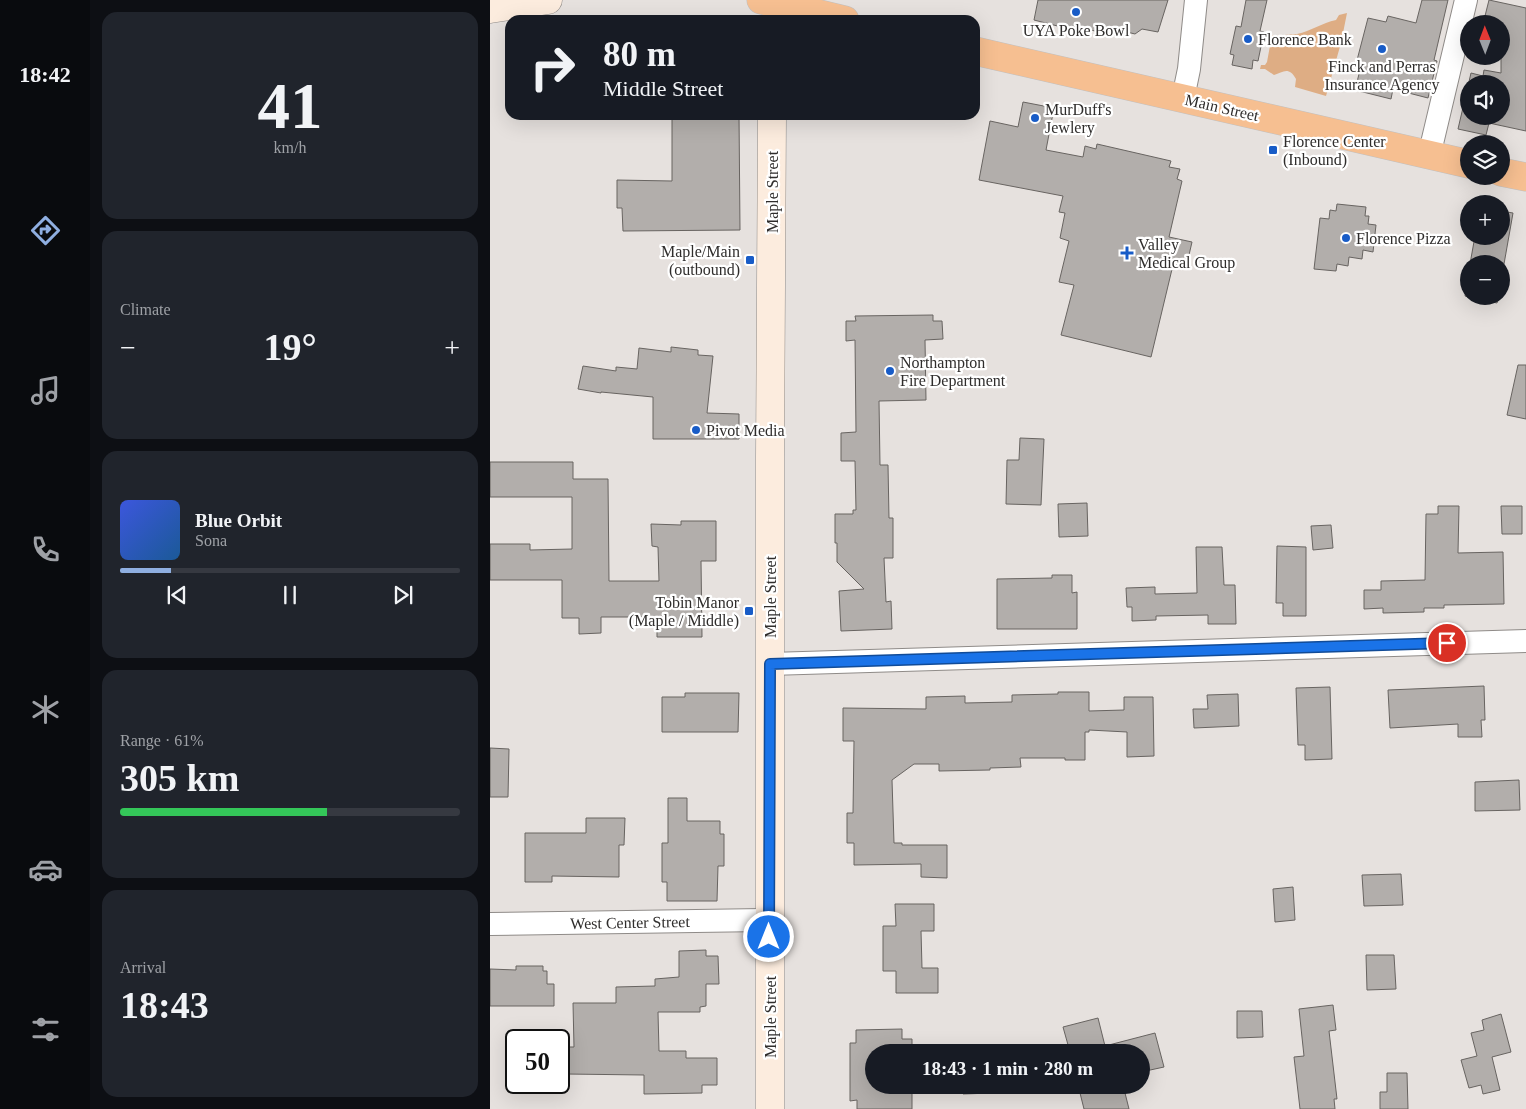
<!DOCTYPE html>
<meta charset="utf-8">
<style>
body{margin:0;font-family:Georgia,serif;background:#20242c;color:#f1f3f6;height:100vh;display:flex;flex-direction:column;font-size:19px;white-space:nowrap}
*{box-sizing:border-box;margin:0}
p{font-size:16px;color:#9ea1a6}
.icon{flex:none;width:28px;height:28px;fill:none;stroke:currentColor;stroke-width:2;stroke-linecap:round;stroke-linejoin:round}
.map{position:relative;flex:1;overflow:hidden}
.side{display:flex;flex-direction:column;gap:12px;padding:12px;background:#0d0f14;width:400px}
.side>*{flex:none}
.top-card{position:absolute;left:15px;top:15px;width:475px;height:105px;border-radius:15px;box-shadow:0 5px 20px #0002;background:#171b24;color:#f1f3f6;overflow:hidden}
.needle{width:32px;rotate:359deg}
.controls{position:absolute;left:970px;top:15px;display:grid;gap:10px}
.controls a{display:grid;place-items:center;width:50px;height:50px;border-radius:50%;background:#171b24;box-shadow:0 5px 20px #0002;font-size:25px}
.speed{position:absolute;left:15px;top:1029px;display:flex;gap:10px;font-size:25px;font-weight:700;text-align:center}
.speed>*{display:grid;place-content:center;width:65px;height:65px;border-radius:50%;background:#171b24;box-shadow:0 5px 20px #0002;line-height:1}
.speed .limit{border:2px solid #111;border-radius:8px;background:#fff;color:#111}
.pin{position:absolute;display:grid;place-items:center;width:42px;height:42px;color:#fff;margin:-21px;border:2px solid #fff;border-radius:50%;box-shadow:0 1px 5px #0007}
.me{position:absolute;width:55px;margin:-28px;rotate:0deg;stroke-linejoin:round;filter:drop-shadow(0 0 4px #0008)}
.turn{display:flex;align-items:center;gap:18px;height:105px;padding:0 15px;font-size:22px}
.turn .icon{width:65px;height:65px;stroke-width:2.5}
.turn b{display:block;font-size:35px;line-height:42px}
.big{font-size:38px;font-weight:700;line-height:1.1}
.side .widget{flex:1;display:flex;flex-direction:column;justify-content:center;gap:8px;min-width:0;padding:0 18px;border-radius:15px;background:#20242c}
.side .dial{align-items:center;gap:0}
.dial b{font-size:65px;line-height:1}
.song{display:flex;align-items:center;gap:15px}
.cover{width:60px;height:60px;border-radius:8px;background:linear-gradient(135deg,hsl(230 70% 55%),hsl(210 70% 35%))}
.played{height:5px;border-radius:2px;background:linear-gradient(90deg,#8fafe1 15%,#363941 15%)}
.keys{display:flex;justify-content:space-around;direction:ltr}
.heat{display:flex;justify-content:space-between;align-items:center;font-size:28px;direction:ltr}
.charge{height:8px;border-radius:4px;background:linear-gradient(90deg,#34c759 61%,#363941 0)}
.trip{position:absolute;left:375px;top:1044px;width:285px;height:50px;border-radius:25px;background:#171b24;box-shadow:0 5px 20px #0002;font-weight:700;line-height:50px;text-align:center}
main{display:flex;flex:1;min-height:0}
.dock{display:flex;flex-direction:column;width:90px;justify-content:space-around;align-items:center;background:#090b0e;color:#9ea1a6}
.dock .icon{width:35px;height:35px}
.dock .on{color:#8fafe1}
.dock b{font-size:22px;color:#f1f3f6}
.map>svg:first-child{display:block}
.green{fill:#dead84}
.building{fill:#b2aeab;stroke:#686461;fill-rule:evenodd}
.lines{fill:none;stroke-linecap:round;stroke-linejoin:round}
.street-casing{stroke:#8f8b88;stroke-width:24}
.secondary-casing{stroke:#8f8b88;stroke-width:29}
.highway-casing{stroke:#c1c0c0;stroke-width:29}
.street{stroke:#fff;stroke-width:22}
.secondary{stroke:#fcecde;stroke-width:28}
.highway{stroke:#f6bf91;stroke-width:28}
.route-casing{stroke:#114b97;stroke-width:12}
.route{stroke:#1a73e8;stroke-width:9}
.poi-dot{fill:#185cc7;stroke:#fff;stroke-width:2}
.labels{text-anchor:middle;stroke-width:4.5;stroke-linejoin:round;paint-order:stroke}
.poi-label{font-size:16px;fill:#2f2d2c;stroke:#fff;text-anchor:start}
.street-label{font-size:16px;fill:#2f2d2c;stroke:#fff}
</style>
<main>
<nav class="dock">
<b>18:42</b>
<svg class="icon on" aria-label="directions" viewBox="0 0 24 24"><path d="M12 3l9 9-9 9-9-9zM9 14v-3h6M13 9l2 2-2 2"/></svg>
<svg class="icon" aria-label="music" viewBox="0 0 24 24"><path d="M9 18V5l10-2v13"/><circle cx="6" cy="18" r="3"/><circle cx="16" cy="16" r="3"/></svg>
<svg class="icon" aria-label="phone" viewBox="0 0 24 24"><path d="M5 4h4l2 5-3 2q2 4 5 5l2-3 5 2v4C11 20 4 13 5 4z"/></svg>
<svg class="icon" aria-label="climate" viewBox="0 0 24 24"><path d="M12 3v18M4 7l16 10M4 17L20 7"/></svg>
<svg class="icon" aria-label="car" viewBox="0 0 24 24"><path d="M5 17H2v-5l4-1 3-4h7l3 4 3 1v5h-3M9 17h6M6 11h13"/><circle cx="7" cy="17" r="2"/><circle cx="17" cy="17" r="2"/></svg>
<svg class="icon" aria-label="filters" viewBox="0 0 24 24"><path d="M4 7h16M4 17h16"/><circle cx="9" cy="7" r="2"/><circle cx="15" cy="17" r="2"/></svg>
</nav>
<section class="side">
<div class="widget dial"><b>41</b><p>km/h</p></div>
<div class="widget"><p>Climate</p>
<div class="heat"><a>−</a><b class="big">19°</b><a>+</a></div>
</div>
<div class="widget">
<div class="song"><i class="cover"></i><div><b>Blue Orbit</b><p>Sona</p></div></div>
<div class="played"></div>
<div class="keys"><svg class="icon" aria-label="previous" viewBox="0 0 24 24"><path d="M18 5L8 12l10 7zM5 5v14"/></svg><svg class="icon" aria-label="pause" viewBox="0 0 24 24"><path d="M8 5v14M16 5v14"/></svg><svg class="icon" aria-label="next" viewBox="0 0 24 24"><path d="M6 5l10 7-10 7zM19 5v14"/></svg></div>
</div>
<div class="widget"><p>Range · 61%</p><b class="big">305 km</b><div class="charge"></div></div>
<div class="widget"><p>Arrival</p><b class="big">18:43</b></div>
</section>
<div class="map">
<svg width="1036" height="1109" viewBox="0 0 1036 1109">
<rect width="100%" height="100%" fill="#e6e1de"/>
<path class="green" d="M 857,13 L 851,43 L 836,96 L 805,87 L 806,79 C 799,66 793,72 784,75 L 775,69 L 770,69 L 771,65 L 775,65 L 777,62 L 782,35 C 790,35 799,35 807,34 C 821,31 832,23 846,20 L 849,15 Z"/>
<path class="building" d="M 548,0 L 678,0 L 668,32 L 652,29 L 645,34 L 633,31 L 631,37 L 592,28 L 591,32 L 544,20 Z
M 756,0 L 777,0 L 770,31 L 774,32 L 768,61 L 763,60 L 762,69 L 742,65 L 744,55 L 740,54 L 746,26 L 751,27 Z
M 932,0 L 958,0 L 944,60 L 947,61 L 938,98 L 903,89 L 901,99 L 865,90 L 871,66 L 866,64 L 878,18 L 896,22 L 898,16 L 926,23 Z
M 999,0 L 1036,8 L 1036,131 L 999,123 L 996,135 L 968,129 L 981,73 L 993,76 L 994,70 L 1011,73 L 1011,24 L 993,24 ZM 979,84 L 1011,84 L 1011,116 L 979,116 Z
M 533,102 L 564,108 L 556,150 L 593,157 L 595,146 L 606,149 L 607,144 L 681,161 L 679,167 L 690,169 L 687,179 L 692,181 L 679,237 L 702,242 L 696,268 L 683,265 L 661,357 L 571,335 L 584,285 L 569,282 L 579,241 L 570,238 L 575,213 L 569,212 L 573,196 L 489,180 L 500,121 L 528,127 Z
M 182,115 L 249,115 L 250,230 L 133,231 L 132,208 L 127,208 L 127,180 L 182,181 Z
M 847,204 L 876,207 L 875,216 L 879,216 L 878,224 L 886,225 L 883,252 L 873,250 L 872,259 L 859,257 L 858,266 L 847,264 L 846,271 L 824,269 L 830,218 L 839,219 L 840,210 L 846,211 Z
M 1011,211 L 1023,213 L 1011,281 L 1011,264 L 980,264 L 985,236 L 1011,236 Z
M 979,278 L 979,296 L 1009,296 L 1007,303 L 994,300 L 993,302 L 975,296 Z
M 443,315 L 443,321 L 452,321 L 453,339 L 435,340 L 436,400 L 389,401 L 390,465 L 398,465 L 399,518 L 403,518 L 403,558 L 394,558 L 396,602 L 401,601 L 402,629 L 351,631 L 349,591 L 374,589 L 347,562 L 347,543 L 345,543 L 345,514 L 363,514 L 363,510 L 366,510 L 365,461 L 351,461 L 351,433 L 366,432 L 365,340 L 356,341 L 356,321 L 366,321 L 365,316 Z
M 181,347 L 208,350 L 208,355 L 223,356 L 217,413 L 249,414 L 249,439 L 163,439 L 163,397 L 111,392 L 111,393 L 88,389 L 93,366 L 126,371 L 126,367 L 147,369 L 149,348 L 181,352 Z
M 1028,365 L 1036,365 L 1036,419 L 1017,415 Z
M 530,438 L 554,439 L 551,505 L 516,504 L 517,460 L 529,460 Z
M 0,462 L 83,462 L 83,479 L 118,479 L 119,581 L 169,581 L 168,547 L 162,546 L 161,524 L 191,525 L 191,521 L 226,521 L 226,561 L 211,561 L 212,637 L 167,637 L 167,617 L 111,617 L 111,633 L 89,634 L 89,618 L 72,618 L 72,580 L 0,580 L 0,544 L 40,544 L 40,550 L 82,549 L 82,497 L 0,497 Z
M 597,503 L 598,536 L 569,537 L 568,504 Z
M 948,506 L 969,506 L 968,553 L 1013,552 L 1014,604 L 954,605 L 954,608 L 934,608 L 934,612 L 893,613 L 893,608 L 874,609 L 874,590 L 891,590 L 891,581 L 935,580 L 936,514 L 948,514 Z
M 1011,506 L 1032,506 L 1032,534 L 1012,534 Z
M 841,525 L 843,548 L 823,550 L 821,526 Z
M 787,546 L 816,547 L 816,616 L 793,616 L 793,603 L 786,603 Z
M 706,547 L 732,547 L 734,585 L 745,585 L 746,624 L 718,624 L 718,615 L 666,616 L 666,620 L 642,621 L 642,607 L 637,607 L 636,588 L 665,587 L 665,594 L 707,593 Z
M 562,575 L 582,575 L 582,593 L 587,592 L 587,629 L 507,629 L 507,579 L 562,578 Z
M 994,686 L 995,720 L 991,720 L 992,737 L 968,737 L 968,724 L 900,728 L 898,690 Z
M 840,687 L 842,759 L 815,760 L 815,745 L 808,745 L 806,688 Z
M 568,692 L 599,692 L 599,711 L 634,710 L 634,697 L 663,697 L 664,756 L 637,757 L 637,732 L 599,730 L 599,732 L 595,732 L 595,760 L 575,760 L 575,758 L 530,758 L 531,767 L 500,768 L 500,770 L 449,771 L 449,764 L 424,764 L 402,780 L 404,843 L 412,843 L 412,845 L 457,845 L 457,878 L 431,877 L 431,864 L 364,865 L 364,843 L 357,843 L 357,813 L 363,813 L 364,741 L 353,741 L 353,708 L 436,709 L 436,697 L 475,696 L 475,703 L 522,702 L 522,695 L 568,694 Z
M 195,693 L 249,693 L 248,732 L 172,732 L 172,697 L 195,697 Z
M 748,694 L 749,726 L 704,728 L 703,709 L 718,709 L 717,695 Z
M 0,748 L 19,749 L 18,797 L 0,797 Z
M 1029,780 L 1030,810 L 985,811 L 985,782 Z
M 178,798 L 197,798 L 197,821 L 230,821 L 230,834 L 234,834 L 234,866 L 228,866 L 227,901 L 177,901 L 177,882 L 172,882 L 172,843 L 178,843 Z
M 96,818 L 135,818 L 134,845 L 129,845 L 129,877 L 62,876 L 62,882 L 35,882 L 35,833 L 96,833 Z
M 911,874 L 913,905 L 874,906 L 872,875 Z
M 803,887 L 805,920 L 785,922 L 783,889 Z
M 405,904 L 444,904 L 444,931 L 431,931 L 432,968 L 448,968 L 448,993 L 406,993 L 406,971 L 393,971 L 393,926 L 406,926 Z
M 216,950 L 216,956 L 228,956 L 229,984 L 216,984 L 216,1006 L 210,1007 L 210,1012 L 168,1012 L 169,1051 L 196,1051 L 196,1058 L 227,1058 L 227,1085 L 212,1085 L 212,1093 L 154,1094 L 154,1075 L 76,1074 L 76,1047 L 84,1047 L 83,1003 L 126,1003 L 126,987 L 165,986 L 165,979 L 189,977 L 189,951 Z
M 876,955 L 904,955 L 906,989 L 877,990 Z
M 26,966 L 53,966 L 53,971 L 57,971 L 57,984 L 64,984 L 64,1006 L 0,1006 L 0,969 L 26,970 Z
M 843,1005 L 846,1030 L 839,1031 L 847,1099 L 844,1099 L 845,1109 L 810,1109 L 804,1057 L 814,1056 L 809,1009 Z
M 747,1011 L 772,1011 L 773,1037 L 747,1038 Z
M 1011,1014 L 1021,1052 L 1002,1057 L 1010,1090 L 993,1094 L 991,1085 L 979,1088 L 971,1060 L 987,1056 L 981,1033 L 994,1030 L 992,1020 Z
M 608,1018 L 615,1046 L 665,1033 L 674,1067 L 651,1072 L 651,1052 L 580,1052 L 573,1027 Z
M 412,1029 L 412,1039 L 422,1039 L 422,1052 L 384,1052 L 384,1085 L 422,1085 L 422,1109 L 367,1109 L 367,1100 L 360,1101 L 360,1043 L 366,1043 L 366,1030 Z
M 509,1049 L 509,1052 L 472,1052 L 472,1050 Z
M 897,1073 L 917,1073 L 918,1109 L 890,1109 L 890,1092 L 897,1092 Z
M 473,1085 L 510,1085 L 510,1088 L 502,1089 L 502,1093 L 473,1094 Z
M 588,1085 L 633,1085 L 639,1109 L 594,1109 Z"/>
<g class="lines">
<g class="street-casing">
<path id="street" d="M 693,98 L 699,69 L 706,0
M 939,156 L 976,0
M 280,664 L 1036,641
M 0,924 L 279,920"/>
</g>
<g class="secondary-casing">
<path id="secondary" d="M 0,9 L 58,0
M 280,1109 L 280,457 L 282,115"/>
</g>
<g class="highway-casing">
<path id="highway" d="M 271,0 L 355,20
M 485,51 L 979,164
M 1011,172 L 1036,177"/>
</g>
<use href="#street" class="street"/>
<use href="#secondary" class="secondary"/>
<use href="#highway" class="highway"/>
</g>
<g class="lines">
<g class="route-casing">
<path id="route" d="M 279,937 L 280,664 L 957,643"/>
</g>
<use href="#route" class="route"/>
</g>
<g class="poi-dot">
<circle cx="586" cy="12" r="5"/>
<circle cx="758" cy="39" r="5"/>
<circle cx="892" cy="49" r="5"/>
<circle cx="545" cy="118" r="5"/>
<rect x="778" y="145" width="10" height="10" rx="2.5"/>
<circle cx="856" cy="238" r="5"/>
<path d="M634.5 245.5h5v5h5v5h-5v5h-5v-5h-5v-5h5z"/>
<rect x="255" y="255" width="10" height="10" rx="2.5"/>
<circle cx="400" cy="371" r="5"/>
<circle cx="206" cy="430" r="5"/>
<rect x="254" y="606" width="10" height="10" rx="2.5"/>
</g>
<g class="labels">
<g class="poi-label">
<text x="586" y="36" text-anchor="middle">UYA Poke Bowl</text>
<text x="768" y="45">Florence Bank</text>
<text x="892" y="72" text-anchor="middle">Finck and Perras<tspan x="892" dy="18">Insurance Agency</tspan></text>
<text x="555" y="115">MurDuff's<tspan x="555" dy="18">Jewlery</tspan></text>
<text x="793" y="147">Florence Center<tspan x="793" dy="18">(Inbound)</tspan></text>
<text x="866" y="244">Florence Pizza</text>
<text x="648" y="250">Valley<tspan x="648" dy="18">Medical Group</tspan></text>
<text x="250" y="257" text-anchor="end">Maple/Main<tspan x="250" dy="18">(outbound)</tspan></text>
<text x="410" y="368">Northampton<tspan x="410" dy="18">Fire Department</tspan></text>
<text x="216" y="436">Pivot Media</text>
<text x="249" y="608" text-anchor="end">Tobin Manor<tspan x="249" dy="18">(Maple / Middle)</tspan></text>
</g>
<g class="street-label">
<text transform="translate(732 107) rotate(13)" y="6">Main Street</text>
<text transform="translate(282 192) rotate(-90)" y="6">Maple Street</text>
<text transform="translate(280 597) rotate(-90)" y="6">Maple Street</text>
<text transform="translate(140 922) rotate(-1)" y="6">West Center Street</text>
<text transform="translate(280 1017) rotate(-90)" y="6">Maple Street</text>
</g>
</g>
</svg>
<div class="controls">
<a><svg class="needle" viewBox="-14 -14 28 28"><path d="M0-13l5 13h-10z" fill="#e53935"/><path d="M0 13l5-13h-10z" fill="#9ea1a6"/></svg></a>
<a><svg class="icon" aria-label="sound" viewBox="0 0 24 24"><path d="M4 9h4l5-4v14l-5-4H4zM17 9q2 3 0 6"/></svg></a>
<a><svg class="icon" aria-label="layers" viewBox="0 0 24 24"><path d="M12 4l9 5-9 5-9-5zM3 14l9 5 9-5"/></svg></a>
<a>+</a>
<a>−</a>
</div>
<div class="speed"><div class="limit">50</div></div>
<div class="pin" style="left:957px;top:643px;background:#d93025"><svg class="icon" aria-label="arrive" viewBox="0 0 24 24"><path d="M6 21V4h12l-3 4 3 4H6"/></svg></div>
<svg class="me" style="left:279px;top:937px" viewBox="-20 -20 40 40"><circle r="17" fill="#1a73e8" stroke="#fff" stroke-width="3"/><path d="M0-11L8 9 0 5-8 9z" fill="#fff"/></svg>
<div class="trip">18:43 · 1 min · 280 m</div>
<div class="top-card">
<div class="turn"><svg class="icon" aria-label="right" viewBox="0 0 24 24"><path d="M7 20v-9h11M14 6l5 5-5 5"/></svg><div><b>80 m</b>Middle Street</div></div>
</div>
</div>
</main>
